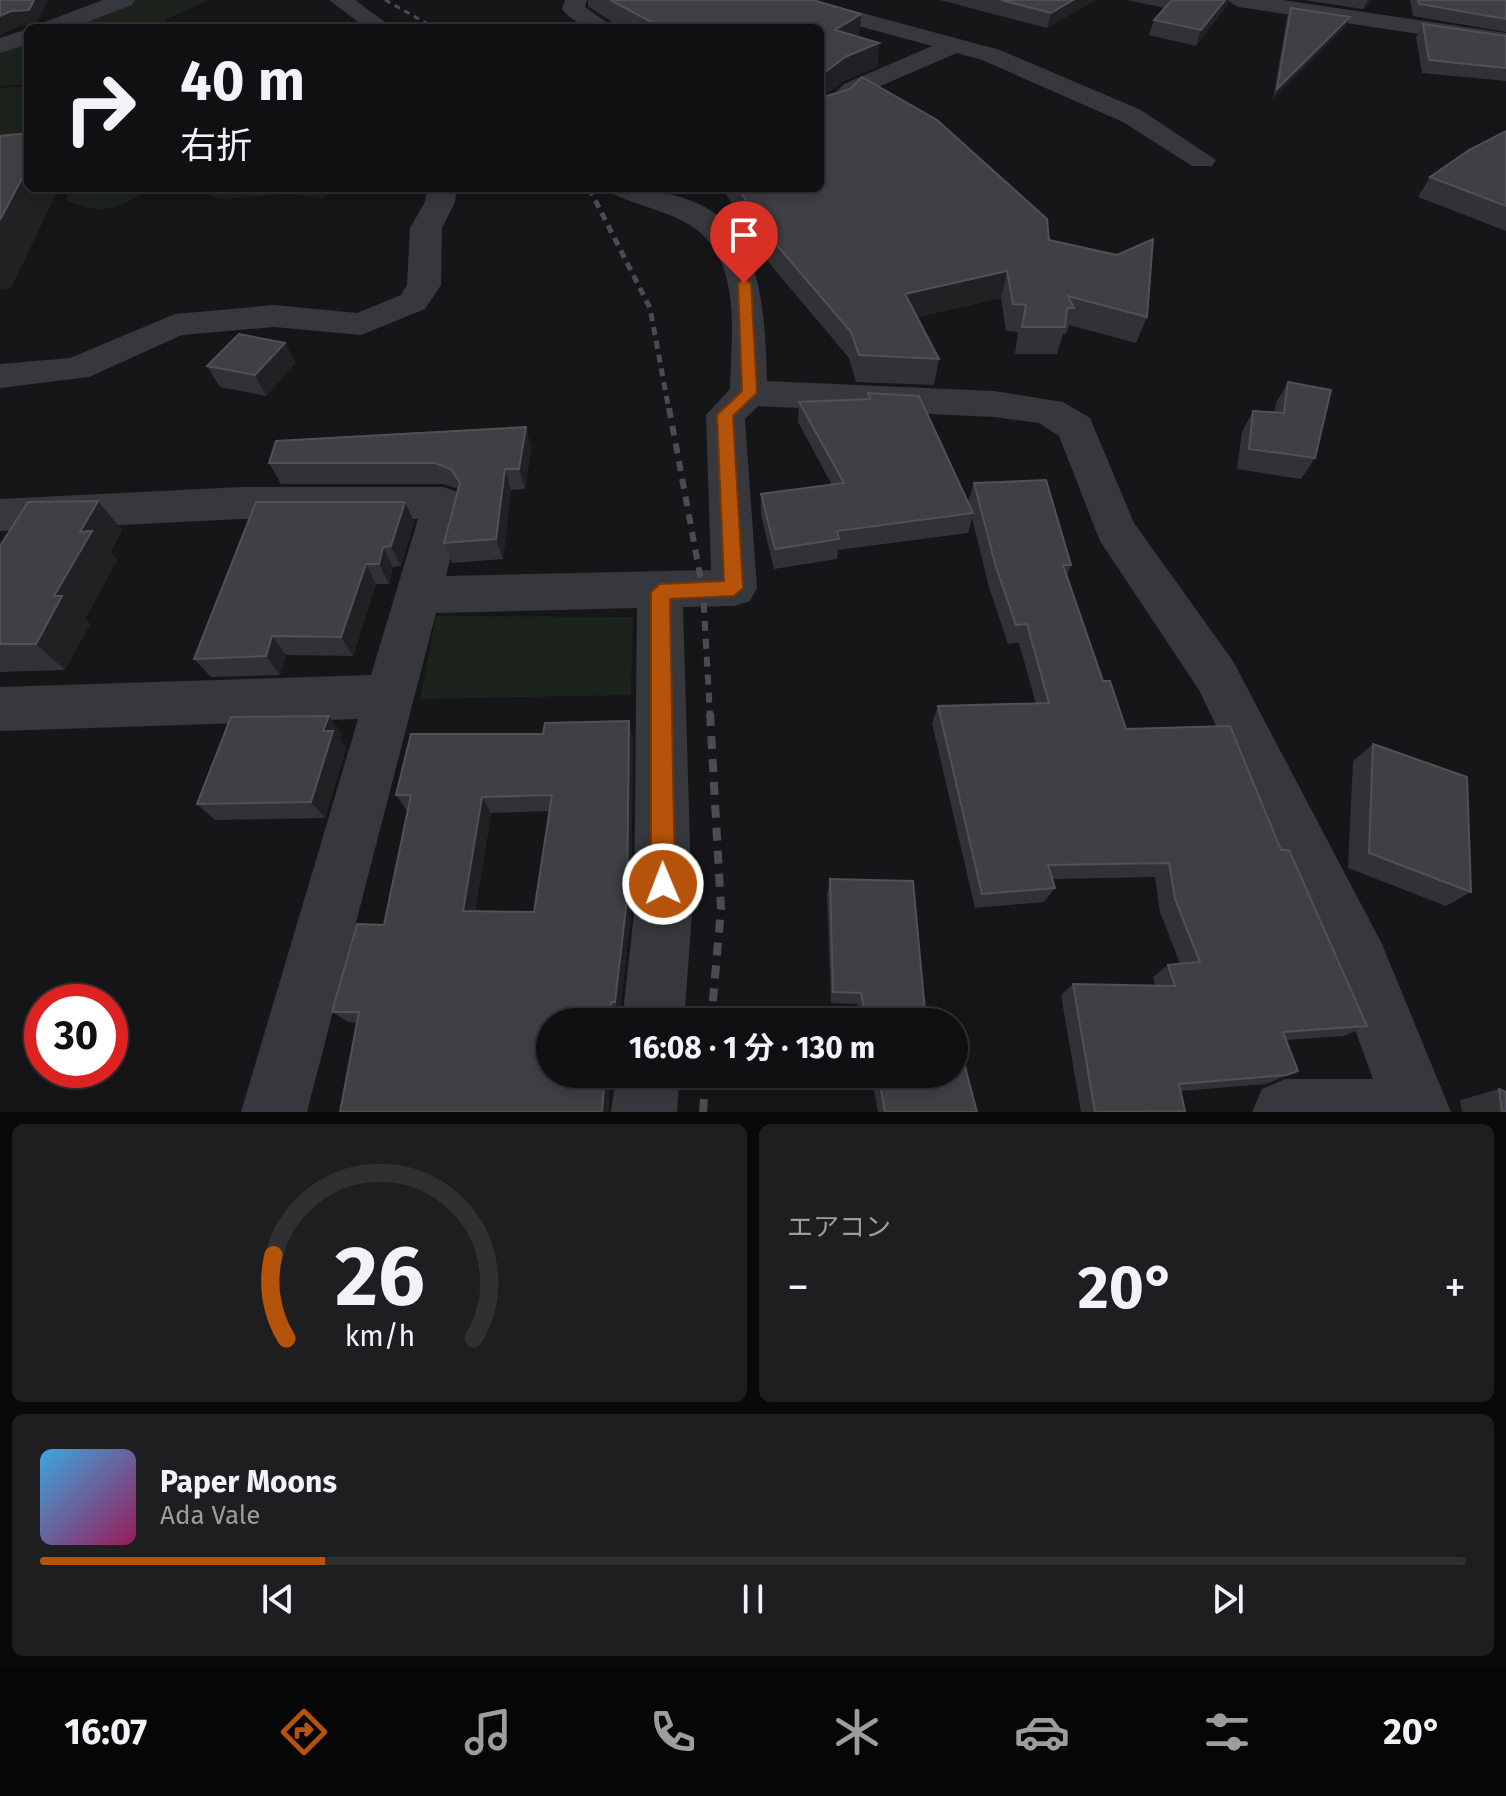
<!DOCTYPE html>
<html lang="ja">
<meta charset="utf-8">
<style>
body{margin:0;font-family:"Fira Sans","Noto Sans JP",sans-serif;background:#1e1e20;color:#f1f3f6;height:100vh;display:flex;flex-direction:column;font-size:30px;white-space:nowrap}
*{box-sizing:border-box;margin:0}
p{font-size:26px;color:#9c9d9f}
.icon{flex:none;width:44px;height:44px;fill:none;stroke:currentColor;stroke-width:2;stroke-linecap:round;stroke-linejoin:round}
.map{position:relative;height:1112px;overflow:hidden}
.sheet{display:flex;flex-direction:column;gap:12px;padding:12px;background:#09090a;flex:1}
.sheet>*{flex:none}
.guide{position:absolute;left:24px;top:24px;width:800px;height:168px;border-radius:12px;box-shadow:0 4px 12px #0003,0 0 0 2px #303032;background:#101012;color:#f1f3f6;overflow:hidden}
.speed{position:absolute;left:24px;top:984px;display:flex;gap:16px;font-size:40px;font-weight:700;text-align:center}
.speed>*{display:grid;place-content:center;width:104px;height:104px;border-radius:50%;background:#101012;box-shadow:0 4px 12px #0003,0 0 0 2px #303032;line-height:1}
.speed .limit{border:12px solid #d22;background:#fff;color:#111}
.pin{position:absolute;display:grid;place-items:center;width:68px;height:68px;color:#fff;margin:-82px -34px;border-radius:50% 50% 50% 0;rotate:-45deg;box-shadow:0 0 8px #0007}
.pin .icon{rotate:45deg}
.me{position:absolute;width:88px;margin:-44px;rotate:359deg;stroke-linejoin:round;filter:drop-shadow(0 0 6px #0008)}
.turn{display:flex;align-items:center;gap:28px;height:168px;padding:0 24px;font-size:36px}
.turn .icon{width:104px;height:104px;stroke-width:2.5}
.turn b{display:block;font-size:56px;line-height:68px}
.big{font-size:60px;font-weight:700;line-height:1.1}
.sheet .widget{flex:1;display:flex;flex-direction:column;justify-content:center;gap:12px;min-width:0;padding:0 28px;border-radius:12px;background:#1e1e20}
.sheet .dial{align-items:center;gap:0}
.dial svg{height:208px;overflow:visible;fill:none;stroke:#303032;stroke-width:7;stroke-linecap:round;text-anchor:middle}
.dial text{fill:#f1f3f6;stroke:none}
.song{display:flex;align-items:center;gap:24px}
.cover{width:96px;height:96px;border-radius:12px;background:linear-gradient(135deg,hsl(200 70% 55%),hsl(330 70% 35%))}
.played{height:8px;border-radius:4px;background:linear-gradient(90deg,#b45309 20%,#303032 20%)}
.keys{display:flex;justify-content:space-around;direction:ltr}
.heat{display:flex;justify-content:space-between;align-items:center;font-size:44px;direction:ltr}
.sheet .tiles{flex:1;display:grid;gap:12px;grid-template-columns:1fr 1fr}
.widget:last-child{grid-column:span 2}
.trip{position:absolute;left:536px;top:1008px;width:432px;height:80px;border-radius:40px;background:#101012;box-shadow:0 4px 12px #0003,0 0 0 2px #303032;font-weight:700;line-height:80px;text-align:center}
.tabs{display:flex;height:128px;justify-content:space-around;align-items:center;background:#060607;color:#9c9d9f}
.tabs .icon{width:56px;height:56px}
.tabs .selected{color:#b45309}
.tabs b{font-size:36px;color:#f1f3f6}
.map>svg:first-child{display:block}
.green{fill:#1c231d}
.lines{fill:none;stroke-linecap:round;stroke-linejoin:round}
.minor{fill:#37383d;fill-rule:evenodd}
.rail-far3{stroke:#4a4c52;stroke-width:3;stroke-dasharray:6 5;stroke-linecap:butt}
.rail-far2{stroke:#4a4c52;stroke-width:5;stroke-dasharray:8 6;stroke-linecap:butt}
.rail-far1{stroke:#4a4c52;stroke-width:6;stroke-dasharray:10 8;stroke-linecap:butt}
.rail{stroke:#4a4c52;stroke-width:8;stroke-dasharray:13 10;stroke-linecap:butt}
.wall{fill:#323236;fill-rule:evenodd}
.shaded-wall{fill:#212124}
.building{fill:#3f3f44;stroke:#4f5156;stroke-width:2;fill-rule:evenodd}
.route{fill:#b45309;stroke:#753606;stroke-width:2}
</style>
<div class="map">
<svg width="1506" height="1112" viewBox="0 0 1506 1112">
<rect width="100%" height="100%" fill="#161618"/>
<path class="green" d="M 127,0 L 210,0 L 166,19 L 163,28 L 53,28 Z
M 28,37 L 28,84 L 0,86 L 0,50 Z
M 28,86 L 28,166 L 0,169 L 0,88 Z
M 70,188 L 153,188 C 121,206 102,218 66,200 Z
M 188,188 L 334,188 L 323,199 L 289,194 L 222,199 Z
M 436,616 L 633,617 L 631,695 L 420,699 Z"/>
<g class="lines">
<path class="minor" d="M 103,0 L 135,0 L 132,5 L 71,28 L 38,28 L 42,23 Z
M 329,0 L 355,0 L 393,28 L 366,28 Z
M 565,0 L 587,0 L 585,7 L 615,28 C 593,28 576,27 562,9 Z
M 778,0 L 814,0 L 1000,50 L 1141,110 L 1216,160 L 1212,166 L 1192,166 L 1123,122 L 982,60 L 957,53 L 862,94 L 847,111 L 820,120 L 820,103 L 829,99 L 844,84 L 932,46 L 781,5 Z
M 1227,0 L 1283,0 L 1506,33 L 1506,47 L 1238,7 Z
M 28,29 L 28,44 L 0,53 L 0,38 Z
M 427,188 L 457,188 L 455,202 L 442,228 L 441,285 L 425,309 L 361,335 L 274,327 L 182,335 L 89,377 L 0,388 L 0,364 L 70,358 L 175,314 L 274,305 L 357,313 L 401,295 L 407,285 L 410,228 L 425,202 Z
M 608,188 C 750,188 764,260 767,381 L 994,391 L 1063,402 L 1090,418 L 1134,523 L 1233,661 L 1382,944 L 1451,1112 L 1252,1112 L 1262,1089 L 1285,1079 L 1373,1079 L 1336,977 L 1199,690 L 1100,541 L 1059,436 L 1039,423 L 994,417 L 758,406 L 745,419 L 757,588 L 750,601 L 734,606 L 683,607 L 692,913 L 684,1022 L 622,1022 L 634,913 L 637,608 L 436,613 L 307,1112 L 241,1112 L 358,719 L 0,731 L 0,687 L 371,675 L 418,519 L 242,519 L 0,531 L 0,499 L 242,487 L 443,487 L 458,492 L 464,503 L 446,576 L 711,570 L 706,415 L 730,389 C 731,336 743,262 693,227 C 669,211 638,206 613,194 Z
M 616,1074 L 680,1074 L 677,1112 L 611,1112 Z"/>
<path class="rail-far3" d="M 385,0 L 435,28"/>
<path class="rail-far2" d="M 589,188 L 650,308 L 669,410"/>
<path class="rail-far1" d="M 669,408 L 703,591 L 710,715"/>
<path class="rail" d="M 710,713 L 721,909 L 711,1022
M 703,1112 L 706,1074"/>
</g>
<path class="wall" d="M 588,0 L 813,0 L 859,37 L 879,43 L 877,67 L 843,81 L 823,97 L 1049,240 L 1147,317 L 1136,343 L 1069,325 L 1066,334 L 1063,334 L 1057,354 L 1015,354 L 1018,332 L 1006,331 L 1001,298 L 917,317 L 939,359 L 934,385 L 856,382 L 849,358 L 770,264 L 722,188 L 820,188 L 820,28 L 621,28 L 588,6 Z
M 940,0 L 1095,0 L 1047,28 Z
M 1126,0 L 1229,0 L 1228,4 L 1196,46 L 1149,35 L 1154,20 L 1165,8 Z
M 1303,0 L 1372,0 L 1363,9 Z
M 1410,0 L 1506,0 L 1506,32 L 1413,16 Z
M 1291,8 L 1346,26 L 1273,99 L 1287,17 Z
M 1423,24 L 1506,36 L 1506,81 L 1422,73 L 1416,37 Z
M 1506,131 L 1506,231 L 1418,197 L 1430,177 Z
M 285,343 L 295,363 L 266,396 L 220,387 L 207,366 Z
M 1288,382 L 1315,458 L 1301,479 L 1237,469 L 1242,432 L 1253,411 L 1274,413 L 1276,403 Z
M 868,393 L 968,502 L 974,483 L 1071,565 L 1067,575 L 1103,681 L 1126,729 L 1281,850 L 1367,1026 L 1344,1036 L 1286,1040 L 1298,1071 L 1266,1084 L 1181,1091 L 1185,1111 L 1183,1112 L 1081,1112 L 1061,995 L 1073,984 L 1155,985 L 1153,977 L 1168,965 L 1180,964 L 1160,912 L 1155,877 L 1052,879 L 1055,888 L 1044,902 L 975,908 L 932,723 L 938,706 L 1036,704 L 1019,643 L 1008,644 L 989,587 L 972,518 L 968,533 L 838,550 L 837,559 L 774,569 L 761,515 L 761,494 L 832,485 L 798,422 L 799,402 L 868,399 Z
M 526,427 L 531,448 L 525,489 L 511,490 L 503,559 L 452,563 L 444,543 L 458,489 L 443,484 L 281,484 L 269,463 Z
M 98,501 L 122,530 L 110,552 L 117,560 L 85,619 L 90,624 L 65,670 L 0,672 L 0,546 Z
M 414,522 L 401,566 L 393,567 L 389,584 L 376,584 L 353,656 L 286,655 L 280,675 L 211,677 L 194,659 Z
M 342,733 L 340,740 L 346,748 L 325,818 L 215,820 L 197,804 Z
M 633,738 L 631,913 L 620,1013 L 617,1013 L 550,1074 L 611,1074 L 608,1112 L 340,1112 L 357,1023 L 348,1022 L 332,1012 L 384,925 L 407,811 L 396,795 ZM 549,811 L 534,912 L 475,911 L 491,813 Z
M 1373,744 L 1471,892 L 1446,906 L 1348,868 L 1353,761 Z
M 830,879 L 926,1022 L 861,1022 L 857,1004 L 831,1003 L 827,894 Z
M 871,1074 L 954,1074 L 977,1112 L 878,1112 Z
M 1499,1089 L 1506,1112 L 1462,1112 L 1460,1100 Z"/>
<path class="shaded-wall" d="M 34,0 L 48,0 L 37,24 L 20,26 L 0,35 L 0,16 Z
M 1073,0 L 1095,0 L 1047,28 L 1051,13 Z
M 1225,0 L 1229,0 L 1228,4 L 1196,46 L 1201,30 Z
M 1368,0 L 1372,0 L 1363,9 Z
M 861,14 L 859,37 L 835,30 Z
M 1350,17 L 1346,26 L 1273,99 L 1277,89 Z
M 879,43 L 877,67 L 843,81 L 820,99 L 820,76 L 845,57 Z
M 28,167 L 28,188 L 59,188 L 11,288 L 0,290 L 0,220 Z
M 1007,271 L 1001,298 L 901,320 L 905,294 Z
M 285,343 L 295,363 L 266,396 L 255,375 Z
M 526,427 L 531,448 L 525,489 L 519,469 Z
M 505,469 L 511,490 L 503,559 L 496,539 Z
M 98,501 L 122,530 L 110,552 L 117,560 L 85,619 L 90,624 L 65,670 L 36,644 L 80,532 Z
M 405,502 L 414,522 L 401,566 L 391,546 Z
M 383,547 L 393,567 L 389,584 L 379,564 Z
M 366,564 L 376,584 L 353,656 L 341,637 Z
M 272,636 L 286,655 L 280,675 L 266,656 Z
M 329,716 L 342,733 L 340,740 L 346,748 L 325,818 L 311,802 L 323,731 Z
M 629,721 L 633,738 L 631,913 L 620,1013 L 615,1002 Z
M 482,797 L 491,813 L 473,924 L 463,911 Z
M 611,1002 L 617,1013 L 616,1022 L 610,1022 Z
M 605,1074 L 611,1074 L 608,1112 L 602,1112 Z"/>
<path class="building" d="M 0,0 L 34,0 L 29,10 L 11,11 L 0,16 Z
M 610,0 L 813,0 L 861,14 L 835,30 L 879,43 L 845,57 L 820,76 L 820,81 L 820,28 L 663,28 Z
M 1001,0 L 1073,0 L 1051,13 Z
M 1172,0 L 1225,0 L 1201,30 L 1154,20 Z
M 1418,0 L 1506,0 L 1506,19 L 1419,4 Z
M 1291,8 L 1350,17 L 1277,89 Z
M 1423,24 L 1506,36 L 1506,68 L 1429,60 Z
M 862,77 L 937,120 L 1047,219 L 1049,240 L 1117,255 L 1153,239 L 1147,317 L 1068,296 L 1074,308 L 1067,308 L 1065,327 L 1022,327 L 1026,305 L 1013,304 L 1007,271 L 905,294 L 939,359 L 859,355 L 851,332 L 770,237 L 738,188 L 820,188 L 820,98 L 850,89 Z
M 1506,131 L 1506,206 L 1430,177 L 1469,150 Z
M 28,133 L 28,167 L 0,220 L 0,136 Z
M 239,334 L 285,343 L 255,375 L 207,366 Z
M 1288,382 L 1331,390 L 1315,458 L 1249,449 L 1253,411 L 1284,413 Z
M 868,393 L 919,396 L 973,513 L 837,531 L 839,539 L 775,549 L 761,494 L 844,483 L 799,402 L 870,399 Z
M 526,427 L 519,469 L 505,469 L 496,539 L 444,543 L 460,483 L 451,469 L 435,463 L 269,463 L 276,441 Z
M 1046,480 L 1071,565 L 1063,565 L 1103,681 L 1110,681 L 1126,729 L 1230,726 L 1281,850 L 1289,850 L 1367,1026 L 1283,1032 L 1298,1071 L 1287,1075 L 1179,1084 L 1185,1111 L 1095,1112 L 1073,984 L 1175,986 L 1168,965 L 1200,962 L 1175,899 L 1169,863 L 1048,865 L 1055,888 L 982,894 L 938,706 L 1049,703 L 1027,624 L 1016,625 L 996,567 L 974,483 Z
M 98,501 L 80,532 L 92,531 L 54,596 L 62,596 L 36,644 L 0,644 L 0,546 L 28,502 Z
M 256,502 L 405,502 L 391,546 L 383,547 L 379,564 L 366,564 L 341,637 L 272,636 L 266,656 L 194,659 Z
M 329,716 L 323,731 L 333,731 L 311,802 L 197,804 L 231,717 Z
M 629,721 L 627,899 L 615,1002 L 611,1002 L 610,1022 L 550,1022 L 550,1074 L 605,1074 L 602,1112 L 340,1112 L 359,1012 L 332,1012 L 357,924 L 384,925 L 411,795 L 396,795 L 411,734 L 543,734 L 545,723 ZM 552,795 L 534,912 L 463,911 L 482,797 Z
M 1373,744 L 1467,777 L 1471,892 L 1369,853 Z
M 830,879 L 913,881 L 926,1022 L 867,1022 L 861,993 L 833,992 Z
M 954,1025 L 977,1112 L 885,1112 L 878,1074 L 954,1074 Z
M 1499,1089 L 1506,1092 L 1506,1112 L 1502,1112 Z"/>
<path class="route" d="M 744,279 L 751,283 L 757,393 L 733,416 L 743,588 L 734,596 L 670,599 L 675,884 L 672,892 L 663,896 L 655,892 L 651,884 L 651,592 L 660,584 L 724,581 L 717,415 L 742,391 L 738,283 Z"/>
</svg>
<div class="speed"><div class="limit">30</div></div>
<div class="pin" style="left:744px;top:283px;background:#d93025"><svg class="icon" aria-label="arrive" viewBox="0 0 24 24"><path d="M6 21V4h12l-3 4 3 4H6"/></svg></div>
<svg class="me" style="left:663px;top:884px" viewBox="-20 -20 40 40"><circle r="17" fill="#b45309" stroke="#fff" stroke-width="3"/><path d="M0-11L8 9 0 5-8 9z" fill="#fff"/></svg>
<div class="trip">16:08 · 1 分 · 130 m</div>
<div class="guide">
<div class="turn"><svg class="icon" aria-label="right" viewBox="0 0 24 24"><path d="M7 20v-9h11M14 6l5 5-5 5"/></svg><div><b>40 m</b>右折</div></div>
</div>
</div>
<section class="sheet">
<div class="tiles">
<div class="widget dial"><svg viewBox="0 0 100 80">
<path d="M14 69A42 42 0 1 1 86 69"/>
<path d="M14 69A42 42 0 0 1 9 37" stroke="#b45309"/>
<text x="50" y="56" font-size="32" font-weight="700">26</text>
<text x="50" y="72" font-size="11">km/h</text>
</svg></div>
<div class="widget"><p>エアコン</p>
<div class="heat"><a>−</a><b class="big">20°</b><a>+</a></div>
</div>
<div class="widget">
<div class="song"><i class="cover"></i><div><b>Paper Moons</b><p>Ada Vale</p></div></div>
<div class="played"></div>
<div class="keys"><svg class="icon" aria-label="previous" viewBox="0 0 24 24"><path d="M18 5L8 12l10 7zM5 5v14"/></svg><svg class="icon" aria-label="pause" viewBox="0 0 24 24"><path d="M8 5v14M16 5v14"/></svg><svg class="icon" aria-label="next" viewBox="0 0 24 24"><path d="M6 5l10 7-10 7zM19 5v14"/></svg></div>
</div>
</div>
</section>
<nav class="tabs">
<b>16:07</b>
<svg class="icon selected" aria-label="directions" viewBox="0 0 24 24"><path d="M12 3l9 9-9 9-9-9zM9 14v-3h6M13 9l2 2-2 2"/></svg>
<svg class="icon" aria-label="music" viewBox="0 0 24 24"><path d="M9 18V5l10-2v13"/><circle cx="6" cy="18" r="3"/><circle cx="16" cy="16" r="3"/></svg>
<svg class="icon" aria-label="phone" viewBox="0 0 24 24"><path d="M5 4h4l2 5-3 2q2 4 5 5l2-3 5 2v4C11 20 4 13 5 4z"/></svg>
<svg class="icon" aria-label="climate" viewBox="0 0 24 24"><path d="M12 3v18M4 7l16 10M4 17L20 7"/></svg>
<svg class="icon" aria-label="car" viewBox="0 0 24 24"><path d="M5 17H2v-5l4-1 3-4h7l3 4 3 1v5h-3M9 17h6M6 11h13"/><circle cx="7" cy="17" r="2"/><circle cx="17" cy="17" r="2"/></svg>
<svg class="icon" aria-label="filters" viewBox="0 0 24 24"><path d="M4 7h16M4 17h16"/><circle cx="9" cy="7" r="2"/><circle cx="15" cy="17" r="2"/></svg>
<b>20°</b>
</nav>
